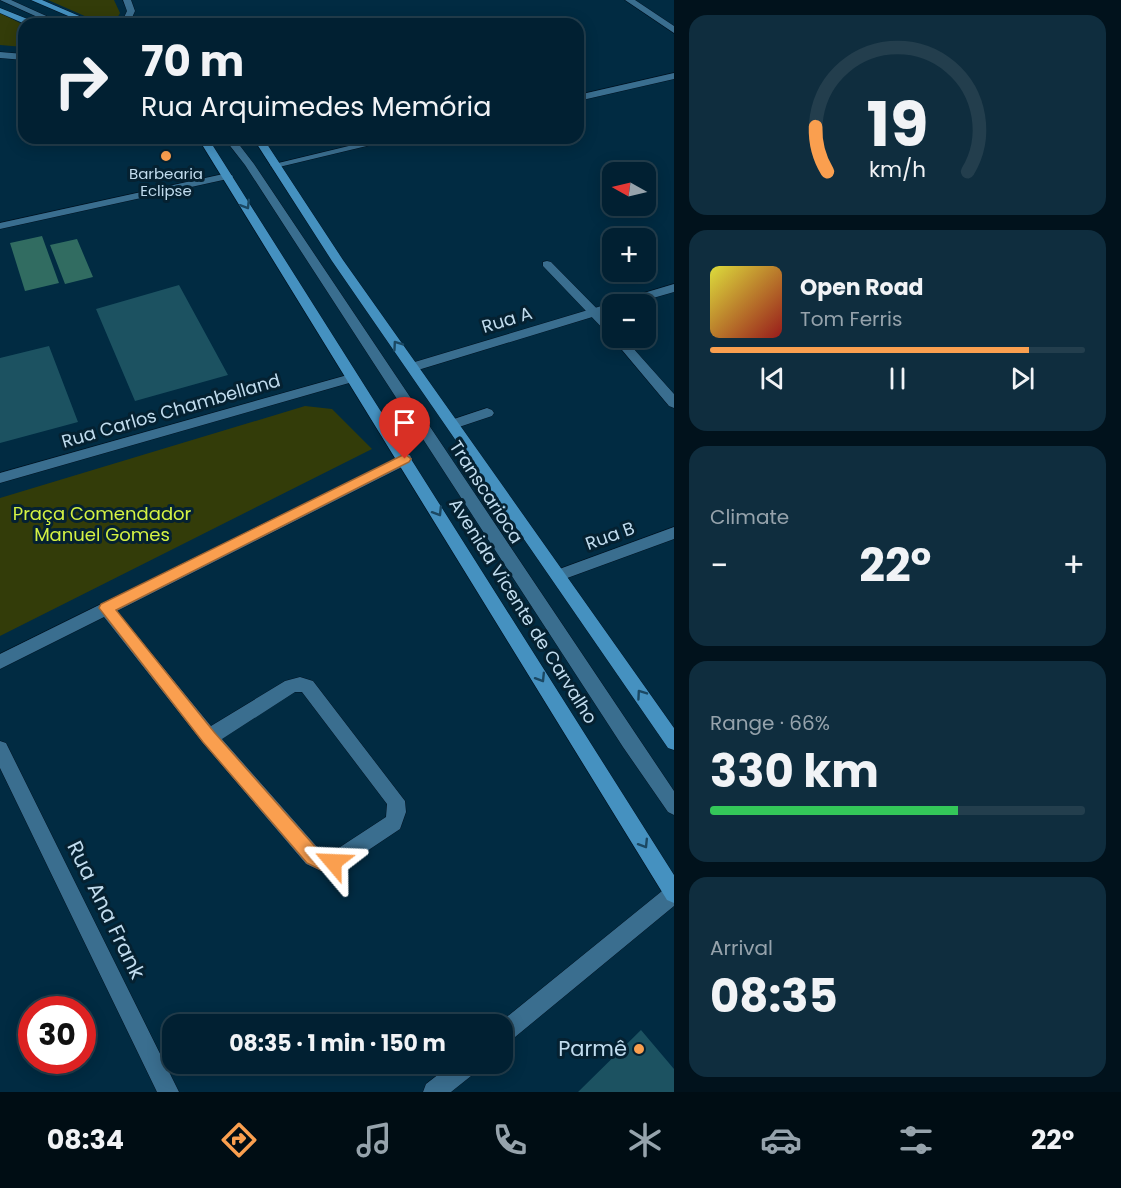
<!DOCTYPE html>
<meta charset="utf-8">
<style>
body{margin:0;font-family:Poppins,sans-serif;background:#0f2d3e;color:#f1f3f6;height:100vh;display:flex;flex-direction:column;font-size:22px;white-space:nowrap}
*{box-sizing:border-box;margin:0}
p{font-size:20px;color:#96a3ac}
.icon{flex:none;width:33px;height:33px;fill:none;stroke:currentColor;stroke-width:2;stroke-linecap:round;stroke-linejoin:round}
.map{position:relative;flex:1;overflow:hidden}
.side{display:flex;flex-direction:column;gap:15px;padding:15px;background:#01121c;width:447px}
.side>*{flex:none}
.hud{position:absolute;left:18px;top:18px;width:566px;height:126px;border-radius:18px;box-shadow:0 3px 15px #0003,0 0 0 2px #233e4d;background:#012032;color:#f1f3f6;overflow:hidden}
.needle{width:39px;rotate:278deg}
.tools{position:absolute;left:602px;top:162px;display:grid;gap:12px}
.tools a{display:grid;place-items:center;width:54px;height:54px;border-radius:12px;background:#012032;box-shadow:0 3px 15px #0003,0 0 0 2px #233e4d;font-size:30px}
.speed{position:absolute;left:18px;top:996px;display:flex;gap:12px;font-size:30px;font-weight:700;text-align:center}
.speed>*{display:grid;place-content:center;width:78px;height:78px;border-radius:50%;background:#012032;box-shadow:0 3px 15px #0003,0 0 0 2px #233e4d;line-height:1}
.speed .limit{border:9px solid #d22;background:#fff;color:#111}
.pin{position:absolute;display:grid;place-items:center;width:51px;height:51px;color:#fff;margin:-62px -26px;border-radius:50% 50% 50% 0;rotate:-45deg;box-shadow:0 0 6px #0007}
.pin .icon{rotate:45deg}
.me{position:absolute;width:66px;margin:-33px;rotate:296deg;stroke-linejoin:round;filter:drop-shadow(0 0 4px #0008)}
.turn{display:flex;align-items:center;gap:21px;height:126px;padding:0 24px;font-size:27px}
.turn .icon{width:78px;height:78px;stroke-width:2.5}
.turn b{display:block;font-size:42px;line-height:51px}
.big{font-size:45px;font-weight:700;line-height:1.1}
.side .card{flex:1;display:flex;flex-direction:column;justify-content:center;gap:9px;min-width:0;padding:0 21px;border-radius:18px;background:#0f2d3e}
.side .dial{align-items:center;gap:0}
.dial svg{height:156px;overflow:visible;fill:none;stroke:#233e4d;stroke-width:7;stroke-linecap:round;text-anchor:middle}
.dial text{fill:#f1f3f6;stroke:none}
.song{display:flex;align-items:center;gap:18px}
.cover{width:72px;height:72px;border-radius:9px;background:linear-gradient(135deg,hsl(60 70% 55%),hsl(0 70% 35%))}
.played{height:6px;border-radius:3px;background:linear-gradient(90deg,#fa9f4f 85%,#233e4d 85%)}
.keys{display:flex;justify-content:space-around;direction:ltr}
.heat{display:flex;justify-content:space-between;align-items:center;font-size:33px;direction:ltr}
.charge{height:9px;border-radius:4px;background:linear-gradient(90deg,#34c759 66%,#233e4d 0)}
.trip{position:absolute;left:162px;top:1014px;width:351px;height:60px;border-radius:18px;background:#012032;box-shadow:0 3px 15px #0003,0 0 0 2px #233e4d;font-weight:700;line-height:60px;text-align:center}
.menu{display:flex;height:96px;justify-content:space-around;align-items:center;background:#000d14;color:#96a3ac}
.menu .icon{width:42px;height:42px}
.menu .current{color:#fa9f4f}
.menu b{font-size:27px;color:#f1f3f6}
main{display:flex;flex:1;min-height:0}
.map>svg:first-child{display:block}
.green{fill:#333c09}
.water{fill:#316c61}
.building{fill:#1c5261}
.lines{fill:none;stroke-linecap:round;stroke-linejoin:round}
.service-casing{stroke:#001322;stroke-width:1}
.minor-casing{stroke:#001322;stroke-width:1}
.tertiary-casing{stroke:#001322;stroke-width:1}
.primary-casing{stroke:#001322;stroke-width:1}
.service{fill:#3a6e8f;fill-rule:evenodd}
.minor{fill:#3a6e8f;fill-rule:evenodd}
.tertiary{fill:#3a6e8f;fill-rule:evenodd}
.primary{fill:#4591c0;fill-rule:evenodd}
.oneway{stroke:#1b4863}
.route{fill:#fa9f4f;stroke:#a26733;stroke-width:1.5}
.poi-dot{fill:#fa9f4f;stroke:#052131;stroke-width:2}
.labels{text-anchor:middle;stroke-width:6;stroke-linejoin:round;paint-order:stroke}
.far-poi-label{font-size:15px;fill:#c1dcee;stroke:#052131}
.street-label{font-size:18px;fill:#c1dcee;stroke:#052131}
.park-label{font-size:18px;fill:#d4f243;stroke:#052131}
.near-street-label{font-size:21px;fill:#c1dcee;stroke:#052131}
.near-poi-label{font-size:21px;fill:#c1dcee;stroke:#052131;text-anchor:end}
</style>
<main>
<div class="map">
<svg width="674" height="1092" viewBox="0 0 674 1092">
<rect width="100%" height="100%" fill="#012b42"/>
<path class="green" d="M 48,0 L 114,0 L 120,13 L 114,24 L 103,24 Z
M 0,13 L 24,25 L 24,47 L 0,45 Z
M 305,406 L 332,409 L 372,449 L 0,636 L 0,498 Z"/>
<path class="water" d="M 42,236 L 59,283 L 25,291 L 10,243 Z
M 77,239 L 93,277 L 65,284 L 50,245 Z"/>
<path class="building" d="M 179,285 L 228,375 L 135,401 L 96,309 Z
M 49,346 L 78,422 L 0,443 L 0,358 Z
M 641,1030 L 674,1069 L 674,1092 L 578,1092 Z"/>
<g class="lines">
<g class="service-casing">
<path id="service" d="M 0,0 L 11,0 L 64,24 L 53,24 Z
M 224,138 L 234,138 L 254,164 L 674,791 L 674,815 L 668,812 L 623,747 L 245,165 Z
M 547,261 L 551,262 L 612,324 L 612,335 L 608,334 L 543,266 L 543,262 Z
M 612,338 L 624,338 L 674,394 L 674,408 L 669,406 Z"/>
</g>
<g class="minor-casing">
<path id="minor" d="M 123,0 L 131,0 L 135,11 L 129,24 L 121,24 L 127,11 Z
M 625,0 L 635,0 L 674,26 L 674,33 Z
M 0,52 L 24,54 L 24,60 L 0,58 Z
M 674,73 L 674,79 L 578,101 L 578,95 Z
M 382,138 L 400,138 L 275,168 L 270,165 Z
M 674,284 L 674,292 L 632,304 L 612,304 L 612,311 L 418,370 L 413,371 L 407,367 L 408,364 L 608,304 L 615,304 L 617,301 Z
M 351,374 L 356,375 L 357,378 L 356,381 L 0,483 L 0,473 Z
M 487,408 L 492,410 L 494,413 L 492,416 L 453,429 L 446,424 L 448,421 Z
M 405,454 L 410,455 L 412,459 L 410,463 L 117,611 L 211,726 L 285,681 L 300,677 L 313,681 L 405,801 L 406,812 L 400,829 L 340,869 L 321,871 L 306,864 L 203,743 L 104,617 L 0,669 L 0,654 ZM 295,692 L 302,692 L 387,804 L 386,817 L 331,853 L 320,850 L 222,739 Z
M 674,527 L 674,539 L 559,581 L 554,579 L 551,575 L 554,571 Z
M 0,741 L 6,743 L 179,1092 L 157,1092 L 0,768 Z
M 674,884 L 674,906 L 509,1042 L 502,1045 L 502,1024 L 498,1024 L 667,887 Z
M 452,1064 L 479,1064 L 476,1072 L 451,1092 L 423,1092 L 426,1084 Z"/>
</g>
<g class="tertiary-casing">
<path id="tertiary" d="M 228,173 L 233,176 L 232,178 L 0,229 L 0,223 Z"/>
</g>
<g class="primary-casing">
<path id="primary" d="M 31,0 L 42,0 L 98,24 L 87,24 Z
M 0,8 L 35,22 L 36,24 L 25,24 L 0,13 Z
M 198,138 L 208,138 L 674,875 L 674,903 L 667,900 Z
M 253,138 L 263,138 L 343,260 L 674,728 L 674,750 L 668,748 L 332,261 Z"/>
</g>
<use href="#service" class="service"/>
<use href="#minor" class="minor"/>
<use href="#tertiary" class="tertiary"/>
<use href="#primary" class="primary"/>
</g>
<defs><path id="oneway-chevron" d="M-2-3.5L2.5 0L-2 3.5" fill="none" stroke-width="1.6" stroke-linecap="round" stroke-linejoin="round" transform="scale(1.5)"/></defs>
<g class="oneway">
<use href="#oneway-chevron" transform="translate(246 205) rotate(58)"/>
<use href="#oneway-chevron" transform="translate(397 345) rotate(-125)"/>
<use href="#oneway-chevron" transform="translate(438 512) rotate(58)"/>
<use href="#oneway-chevron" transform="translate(541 678) rotate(58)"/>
<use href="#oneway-chevron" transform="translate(641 694) rotate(-125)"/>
<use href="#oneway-chevron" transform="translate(644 844) rotate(58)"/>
</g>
<path class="route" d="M 405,454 L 411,459 L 409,462 L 116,610 L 214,732 L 319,851 L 339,856 L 341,862 L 339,868 L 321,870 L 307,863 L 203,742 L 99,608 L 101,604 Z"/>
<g class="poi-dot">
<circle cx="166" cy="156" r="6"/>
<circle cx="639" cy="1049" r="6"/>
</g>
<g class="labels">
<g class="far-poi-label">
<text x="166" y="179">Barbearia<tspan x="166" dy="17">Eclipse</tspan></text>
</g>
<g class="street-label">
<text transform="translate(507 320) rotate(-17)" y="6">Rua A</text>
<text transform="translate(171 411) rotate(-16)" y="6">Rua Carlos Chambelland</text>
<text transform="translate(486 492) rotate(57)" y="6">Transcarioca</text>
<text transform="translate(610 536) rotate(-20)" y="6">Rua B</text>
<text transform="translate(523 611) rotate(58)" y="6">Avenida Vicente de Carvalho</text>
</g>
<g class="park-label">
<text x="102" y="520">Praça Comendador<tspan x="102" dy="21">Manuel Gomes</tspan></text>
</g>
<g class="near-street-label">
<text transform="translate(106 910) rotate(64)" y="7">Rua Ana Frank</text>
</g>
<g class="near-poi-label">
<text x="627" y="1056">Parmê</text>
</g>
</g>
</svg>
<div class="tools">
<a><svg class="needle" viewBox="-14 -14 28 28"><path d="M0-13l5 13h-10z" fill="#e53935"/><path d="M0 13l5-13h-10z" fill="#96a3ac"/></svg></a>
<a>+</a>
<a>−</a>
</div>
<div class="speed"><div class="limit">30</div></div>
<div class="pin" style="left:405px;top:459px;background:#d93025"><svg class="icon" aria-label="arrive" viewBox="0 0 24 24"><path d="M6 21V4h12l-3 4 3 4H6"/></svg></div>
<svg class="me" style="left:333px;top:862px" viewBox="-20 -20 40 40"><path d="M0-17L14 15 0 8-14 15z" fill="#fa9f4f" stroke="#fff" stroke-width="4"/></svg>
<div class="trip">08:35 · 1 min · 150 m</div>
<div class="hud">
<div class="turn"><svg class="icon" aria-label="right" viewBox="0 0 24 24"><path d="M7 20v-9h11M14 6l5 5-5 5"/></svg><div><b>70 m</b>Rua Arquimedes Memória</div></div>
</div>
</div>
<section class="side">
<div class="card dial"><svg viewBox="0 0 100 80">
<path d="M14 69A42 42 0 1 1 86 69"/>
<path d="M14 69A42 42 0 0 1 8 46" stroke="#fa9f4f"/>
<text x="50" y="56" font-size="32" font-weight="700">19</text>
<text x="50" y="72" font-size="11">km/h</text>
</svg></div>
<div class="card">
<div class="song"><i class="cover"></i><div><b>Open Road</b><p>Tom Ferris</p></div></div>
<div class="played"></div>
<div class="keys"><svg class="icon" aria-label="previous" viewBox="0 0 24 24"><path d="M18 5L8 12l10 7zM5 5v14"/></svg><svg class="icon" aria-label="pause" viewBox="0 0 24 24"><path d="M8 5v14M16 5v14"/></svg><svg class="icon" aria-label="next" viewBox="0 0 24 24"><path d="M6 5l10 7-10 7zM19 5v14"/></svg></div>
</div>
<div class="card"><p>Climate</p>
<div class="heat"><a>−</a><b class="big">22°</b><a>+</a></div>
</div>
<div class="card"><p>Range · 66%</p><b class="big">330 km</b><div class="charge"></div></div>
<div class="card"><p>Arrival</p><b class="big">08:35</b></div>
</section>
</main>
<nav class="menu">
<b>08:34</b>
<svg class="icon current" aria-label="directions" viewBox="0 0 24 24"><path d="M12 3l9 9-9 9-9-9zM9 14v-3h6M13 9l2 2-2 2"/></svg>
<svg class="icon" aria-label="music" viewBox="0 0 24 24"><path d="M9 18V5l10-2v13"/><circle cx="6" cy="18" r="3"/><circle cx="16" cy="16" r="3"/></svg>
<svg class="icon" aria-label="phone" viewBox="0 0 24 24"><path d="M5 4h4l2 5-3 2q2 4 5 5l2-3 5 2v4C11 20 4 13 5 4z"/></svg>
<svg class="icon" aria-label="climate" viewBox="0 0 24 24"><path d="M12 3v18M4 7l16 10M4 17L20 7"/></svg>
<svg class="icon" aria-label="car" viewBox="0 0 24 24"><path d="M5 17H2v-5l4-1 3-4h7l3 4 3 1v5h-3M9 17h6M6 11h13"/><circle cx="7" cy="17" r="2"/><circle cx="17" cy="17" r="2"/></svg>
<svg class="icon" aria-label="filters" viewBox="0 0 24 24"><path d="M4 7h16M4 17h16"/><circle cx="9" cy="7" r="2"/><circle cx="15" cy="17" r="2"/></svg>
<b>22°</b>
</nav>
